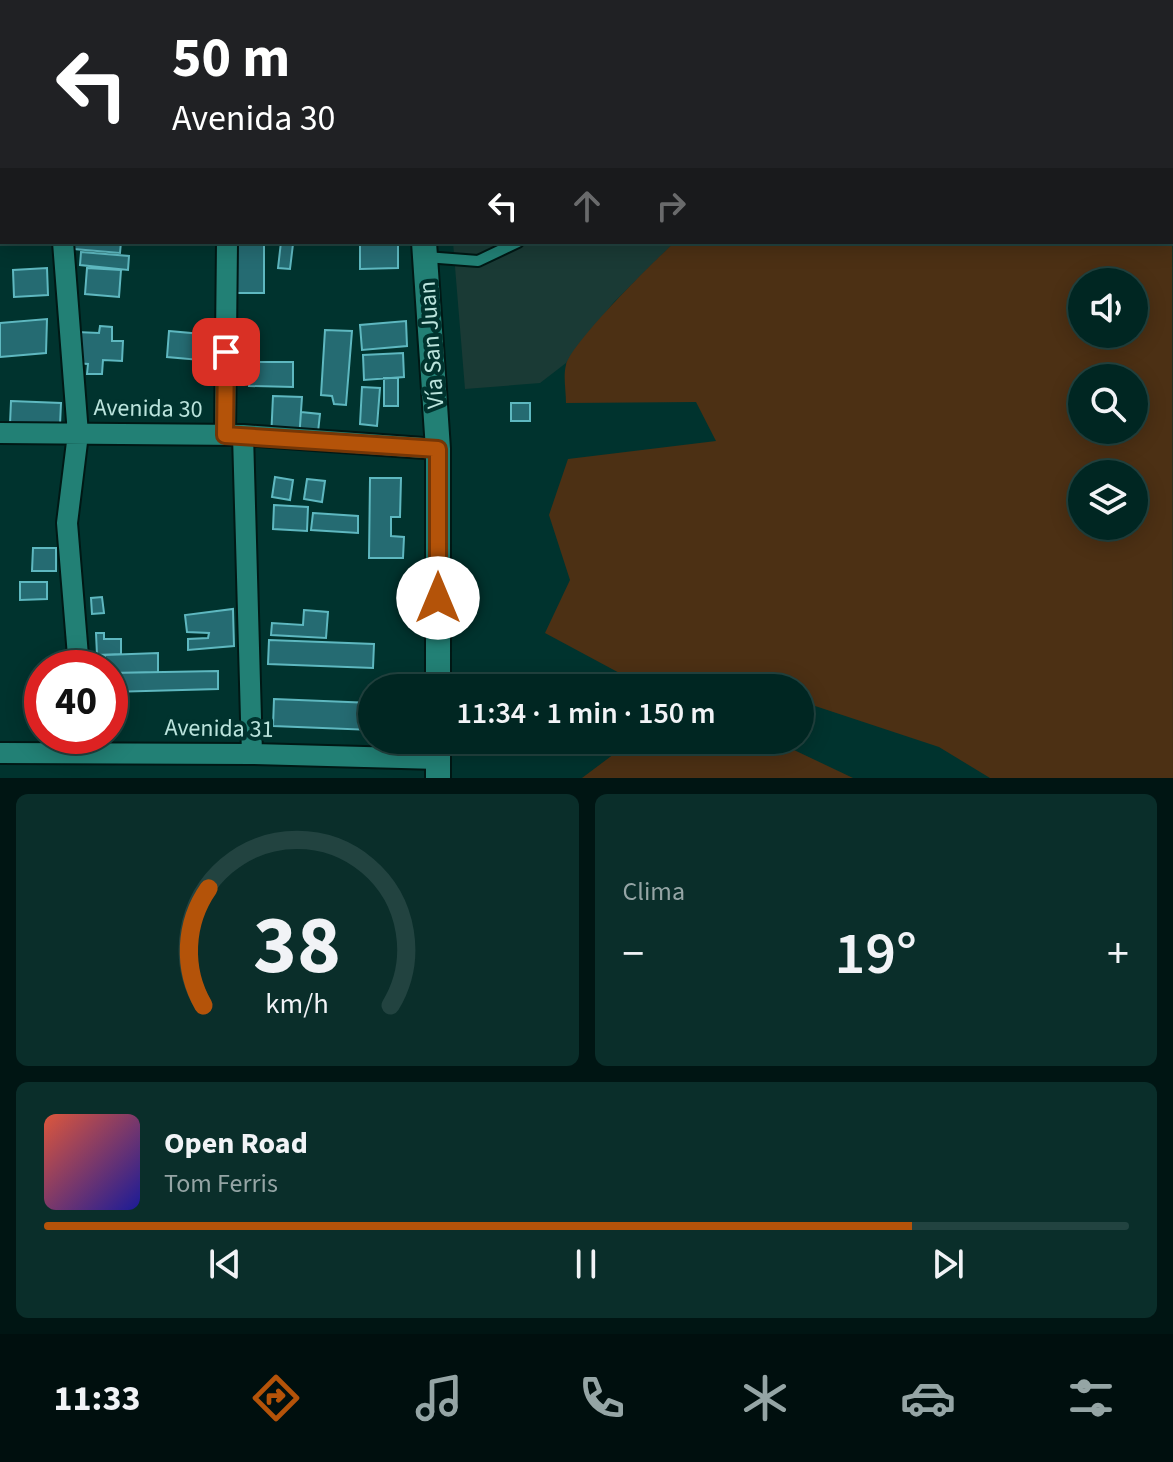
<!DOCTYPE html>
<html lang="es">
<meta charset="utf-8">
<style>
body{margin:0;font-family:"Source Sans 3",sans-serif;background:#0a2e2a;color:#f1f3f6;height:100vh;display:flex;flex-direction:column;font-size:30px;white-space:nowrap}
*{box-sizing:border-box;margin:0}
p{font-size:26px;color:#95a5a5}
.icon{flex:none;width:44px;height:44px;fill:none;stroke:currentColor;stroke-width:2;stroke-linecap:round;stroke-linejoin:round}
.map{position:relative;height:778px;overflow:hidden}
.side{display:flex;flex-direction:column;gap:16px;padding:16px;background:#001513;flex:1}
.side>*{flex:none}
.guide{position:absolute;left:0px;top:0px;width:1174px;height:244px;box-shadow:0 4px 20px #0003,0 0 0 2px #224340;background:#202124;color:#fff;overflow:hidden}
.buttons{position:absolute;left:1068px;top:268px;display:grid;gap:16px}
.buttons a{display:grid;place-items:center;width:80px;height:80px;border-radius:50%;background:#002622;box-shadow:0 4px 20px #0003,0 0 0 2px #224340;font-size:40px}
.speed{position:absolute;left:24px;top:650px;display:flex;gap:16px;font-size:40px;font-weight:700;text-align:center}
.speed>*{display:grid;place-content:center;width:104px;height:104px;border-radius:50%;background:#002622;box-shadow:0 4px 20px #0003,0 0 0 2px #224340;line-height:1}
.speed .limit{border:12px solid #d22;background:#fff;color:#111}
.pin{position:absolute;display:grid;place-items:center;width:68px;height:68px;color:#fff;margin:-34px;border-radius:16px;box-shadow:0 4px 12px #0006}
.me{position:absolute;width:88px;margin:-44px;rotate:0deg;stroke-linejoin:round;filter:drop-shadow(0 0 6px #0008)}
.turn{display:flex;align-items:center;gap:28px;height:168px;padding:0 40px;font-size:36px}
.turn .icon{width:104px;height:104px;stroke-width:2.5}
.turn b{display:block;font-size:56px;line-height:68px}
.lanes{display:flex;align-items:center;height:76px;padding:0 40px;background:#0003;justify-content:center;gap:40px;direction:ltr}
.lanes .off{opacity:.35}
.big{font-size:60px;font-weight:600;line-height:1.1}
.side .card{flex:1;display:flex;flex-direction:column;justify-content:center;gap:12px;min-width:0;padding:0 28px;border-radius:12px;background:#0a2e2a}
.side .dial{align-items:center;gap:0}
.dial svg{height:208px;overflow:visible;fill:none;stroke:#224340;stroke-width:7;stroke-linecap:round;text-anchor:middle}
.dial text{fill:#f1f3f6;stroke:none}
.song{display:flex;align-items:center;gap:24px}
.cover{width:96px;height:96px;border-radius:12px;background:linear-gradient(135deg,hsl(10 70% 55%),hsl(240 70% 35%))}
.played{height:8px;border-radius:4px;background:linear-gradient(90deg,#b45309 80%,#224340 80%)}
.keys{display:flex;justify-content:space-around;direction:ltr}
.heat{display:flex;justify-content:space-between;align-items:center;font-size:44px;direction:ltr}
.side .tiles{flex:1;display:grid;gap:16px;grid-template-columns:1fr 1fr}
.card:last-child{grid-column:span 2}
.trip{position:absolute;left:358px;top:674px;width:456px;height:80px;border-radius:40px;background:#002622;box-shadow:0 4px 20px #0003,0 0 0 2px #224340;font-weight:600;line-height:80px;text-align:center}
.tabs{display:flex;height:128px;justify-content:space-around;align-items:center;background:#000f0e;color:#95a5a5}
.tabs .icon{width:56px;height:56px}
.tabs .active{color:#b45309}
.tabs b{font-size:36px;color:#f1f3f6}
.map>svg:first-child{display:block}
.built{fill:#1a3a35}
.green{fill:#4c3014;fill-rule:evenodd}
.building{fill:#256b72;stroke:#5eb8c0;stroke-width:2}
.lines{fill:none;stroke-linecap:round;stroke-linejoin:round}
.service-casing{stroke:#001815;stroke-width:14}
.minor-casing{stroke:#001815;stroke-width:24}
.tertiary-casing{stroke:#001815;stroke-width:28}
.primary-casing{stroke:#001815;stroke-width:34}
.service{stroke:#228075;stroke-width:10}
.minor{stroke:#228075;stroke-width:20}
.tertiary{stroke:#228075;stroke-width:24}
.primary{stroke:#65779d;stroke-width:30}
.route-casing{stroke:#753606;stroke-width:20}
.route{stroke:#b45309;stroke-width:14}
.labels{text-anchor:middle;stroke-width:8;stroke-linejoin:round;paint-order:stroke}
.street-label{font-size:24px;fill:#bbe4dd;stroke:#00332e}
</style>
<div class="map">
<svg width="1173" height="778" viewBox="0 0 1173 778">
<rect width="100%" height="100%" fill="#00332e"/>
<path class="built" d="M 669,0 L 889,0 L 666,2 Z
M 453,242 L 675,242 L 614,302 L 566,363 L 540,383 L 465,389 Z"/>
<path class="green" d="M 889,0 L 1152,0 L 1153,2 L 887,2 Z
M 1172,51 L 1173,778 L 990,778 L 939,747 L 800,701 L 800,688 L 624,688 L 625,676 L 545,633 L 570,580 L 549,515 L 568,459 L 716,441 L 696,402 L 566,403 C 566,391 563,376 566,365 C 571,343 655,260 675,242 L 1172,242 ZM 1082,282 L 1134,282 L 1134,334 L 1082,334 ZM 1082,378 L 1134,378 L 1134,430 L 1082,430 ZM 1082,474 L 1134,474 L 1134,526 L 1082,526 Z
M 619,740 L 773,740 L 853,778 L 582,778 L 618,751 Z"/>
<path class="building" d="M 2,0 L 64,0 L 63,2 Z
M 74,242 L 121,242 L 120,253 L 74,249 Z
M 232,242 L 264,242 L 264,293 L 231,293 Z
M 281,242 L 293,244 L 290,269 L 278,268 Z
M 360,244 L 398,244 L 398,268 L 360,269 Z
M 81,252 L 129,256 L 128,270 L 80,265 Z
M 47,268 L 48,295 L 14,297 L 13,270 Z
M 87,268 L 121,270 L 119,297 L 85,294 Z
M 47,319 L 46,353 L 0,357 L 0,323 Z
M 406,321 L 407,346 L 362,350 L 360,325 Z
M 100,326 L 112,327 L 112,341 L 123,341 L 122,361 L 103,360 L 102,374 L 87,374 L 88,364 L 75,363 L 77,332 L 99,333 Z
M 325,330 L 352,331 L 346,405 L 334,404 L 332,396 L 321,395 Z
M 169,331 L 202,334 L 200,360 L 167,357 Z
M 403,353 L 404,377 L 364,380 L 363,355 Z
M 250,362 L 293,362 L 293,387 L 249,386 Z
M 384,378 L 398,378 L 398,406 L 384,406 Z
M 362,387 L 380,388 L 377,426 L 360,424 Z
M 273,396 L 302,397 L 299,440 L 271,439 Z
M 11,401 L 61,403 L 60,425 L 10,424 Z
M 511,403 L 530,403 L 530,421 L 511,421 Z
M 301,412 L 320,414 L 317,441 L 299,440 Z
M 275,477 L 293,480 L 290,500 L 272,497 Z
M 370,478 L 401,478 L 400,517 L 391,517 L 391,536 L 404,537 L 403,558 L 369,558 Z
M 307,479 L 325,481 L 322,502 L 304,499 Z
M 274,505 L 308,507 L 307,531 L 273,529 Z
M 313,513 L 358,516 L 358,533 L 311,530 Z
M 33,548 L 56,548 L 56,571 L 32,571 Z
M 20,582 L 47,582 L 47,599 L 20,600 Z
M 102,597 L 104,613 L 92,614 L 91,598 Z
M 233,609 L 234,646 L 188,650 L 188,639 L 208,638 L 209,633 L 187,632 L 185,615 Z
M 304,610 L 328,612 L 326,638 L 271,635 L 272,623 L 303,625 Z
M 96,633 L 104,633 L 104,639 L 121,639 L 121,654 L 97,655 Z
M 269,640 L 374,644 L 373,668 L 268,664 Z
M 158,653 L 158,672 L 110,673 L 110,668 L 105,668 L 105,655 Z
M 218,671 L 218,689 L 110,692 L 110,673 Z
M 274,699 L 372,703 L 372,730 L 273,726 Z"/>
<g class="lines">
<g class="service-casing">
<path id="service" d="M 790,2 L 792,0
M 426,257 L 478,261 L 518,242"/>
</g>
<g class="minor-casing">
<path id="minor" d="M 63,242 L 78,434 L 67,523 L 79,668
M 0,433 L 243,435 L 438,449
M 225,435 L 227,242
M 243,435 L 252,754
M 0,753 L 252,754 L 438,759"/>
</g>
<g class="tertiary-casing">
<path id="tertiary" d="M 424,242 L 438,449 L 438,688
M 438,740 L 438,778"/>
</g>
<g class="primary-casing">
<path id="primary" d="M 591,2 L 595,0
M 0,50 L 2,50"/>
</g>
<use href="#service" class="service"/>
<use href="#minor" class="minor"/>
<use href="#tertiary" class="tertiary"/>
<use href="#primary" class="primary"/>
</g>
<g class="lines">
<g class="route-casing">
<path id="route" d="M 226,352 L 225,435 L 438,449 L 438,598"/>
</g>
<use href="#route" class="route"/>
</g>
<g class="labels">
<g class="street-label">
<text transform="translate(431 345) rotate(-94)" y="8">Vía San Juan</text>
<text transform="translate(148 408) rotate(1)" y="8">Avenida 30</text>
<text transform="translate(219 728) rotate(1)" y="8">Avenida 31</text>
</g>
</g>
</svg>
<div class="buttons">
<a><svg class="icon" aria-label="sound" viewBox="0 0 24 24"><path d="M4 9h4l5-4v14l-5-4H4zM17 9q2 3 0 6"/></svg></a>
<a><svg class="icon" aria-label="search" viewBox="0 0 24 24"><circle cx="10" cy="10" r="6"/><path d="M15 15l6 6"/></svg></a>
<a><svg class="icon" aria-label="layers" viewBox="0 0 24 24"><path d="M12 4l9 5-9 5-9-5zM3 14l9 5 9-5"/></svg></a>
</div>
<div class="speed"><div class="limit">40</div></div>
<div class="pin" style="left:226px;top:352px;background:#d93025"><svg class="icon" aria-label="arrive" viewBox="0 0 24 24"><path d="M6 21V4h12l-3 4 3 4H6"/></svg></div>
<svg class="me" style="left:438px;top:598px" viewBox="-20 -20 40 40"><circle r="19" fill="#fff"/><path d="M0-13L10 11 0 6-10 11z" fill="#b45309"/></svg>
<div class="trip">11:34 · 1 min · 150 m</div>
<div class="guide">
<div class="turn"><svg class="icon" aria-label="left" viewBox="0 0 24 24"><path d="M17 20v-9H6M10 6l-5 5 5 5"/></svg><div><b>50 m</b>Avenida 30</div></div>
<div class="lanes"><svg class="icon" aria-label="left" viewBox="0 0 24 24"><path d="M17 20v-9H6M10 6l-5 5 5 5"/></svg><svg class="icon off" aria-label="ahead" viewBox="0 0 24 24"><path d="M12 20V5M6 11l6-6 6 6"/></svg><svg class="icon off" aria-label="right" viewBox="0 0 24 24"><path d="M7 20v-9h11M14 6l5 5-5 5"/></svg></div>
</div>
</div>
<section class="side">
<div class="tiles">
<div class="card dial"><svg viewBox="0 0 100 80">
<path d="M14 69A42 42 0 1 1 86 69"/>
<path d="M14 69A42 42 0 0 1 16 24" stroke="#b45309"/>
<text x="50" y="56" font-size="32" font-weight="700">38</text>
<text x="50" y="72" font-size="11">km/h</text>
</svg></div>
<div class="card"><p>Clima</p>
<div class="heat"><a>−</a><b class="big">19°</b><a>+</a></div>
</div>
<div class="card">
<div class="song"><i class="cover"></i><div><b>Open Road</b><p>Tom Ferris</p></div></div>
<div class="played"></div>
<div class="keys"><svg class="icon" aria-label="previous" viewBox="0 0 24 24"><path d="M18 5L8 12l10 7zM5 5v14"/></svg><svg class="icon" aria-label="pause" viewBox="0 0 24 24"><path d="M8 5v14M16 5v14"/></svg><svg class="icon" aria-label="next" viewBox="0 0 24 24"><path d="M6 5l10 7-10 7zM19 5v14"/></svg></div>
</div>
</div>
</section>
<nav class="tabs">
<b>11:33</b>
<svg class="icon active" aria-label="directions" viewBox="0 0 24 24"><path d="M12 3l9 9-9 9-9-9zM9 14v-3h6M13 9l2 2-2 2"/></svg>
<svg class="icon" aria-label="music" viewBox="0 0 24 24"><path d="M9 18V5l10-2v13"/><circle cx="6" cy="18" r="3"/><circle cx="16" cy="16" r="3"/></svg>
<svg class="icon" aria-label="phone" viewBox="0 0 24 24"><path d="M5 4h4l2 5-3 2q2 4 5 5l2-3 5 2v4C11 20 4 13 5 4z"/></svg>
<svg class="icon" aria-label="climate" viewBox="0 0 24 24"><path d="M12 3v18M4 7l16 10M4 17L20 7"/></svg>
<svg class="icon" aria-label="car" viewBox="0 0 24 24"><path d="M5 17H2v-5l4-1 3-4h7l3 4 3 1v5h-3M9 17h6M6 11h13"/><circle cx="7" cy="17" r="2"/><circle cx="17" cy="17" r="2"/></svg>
<svg class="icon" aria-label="filters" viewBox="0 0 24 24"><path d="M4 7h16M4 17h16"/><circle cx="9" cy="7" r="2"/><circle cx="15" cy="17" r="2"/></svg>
</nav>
